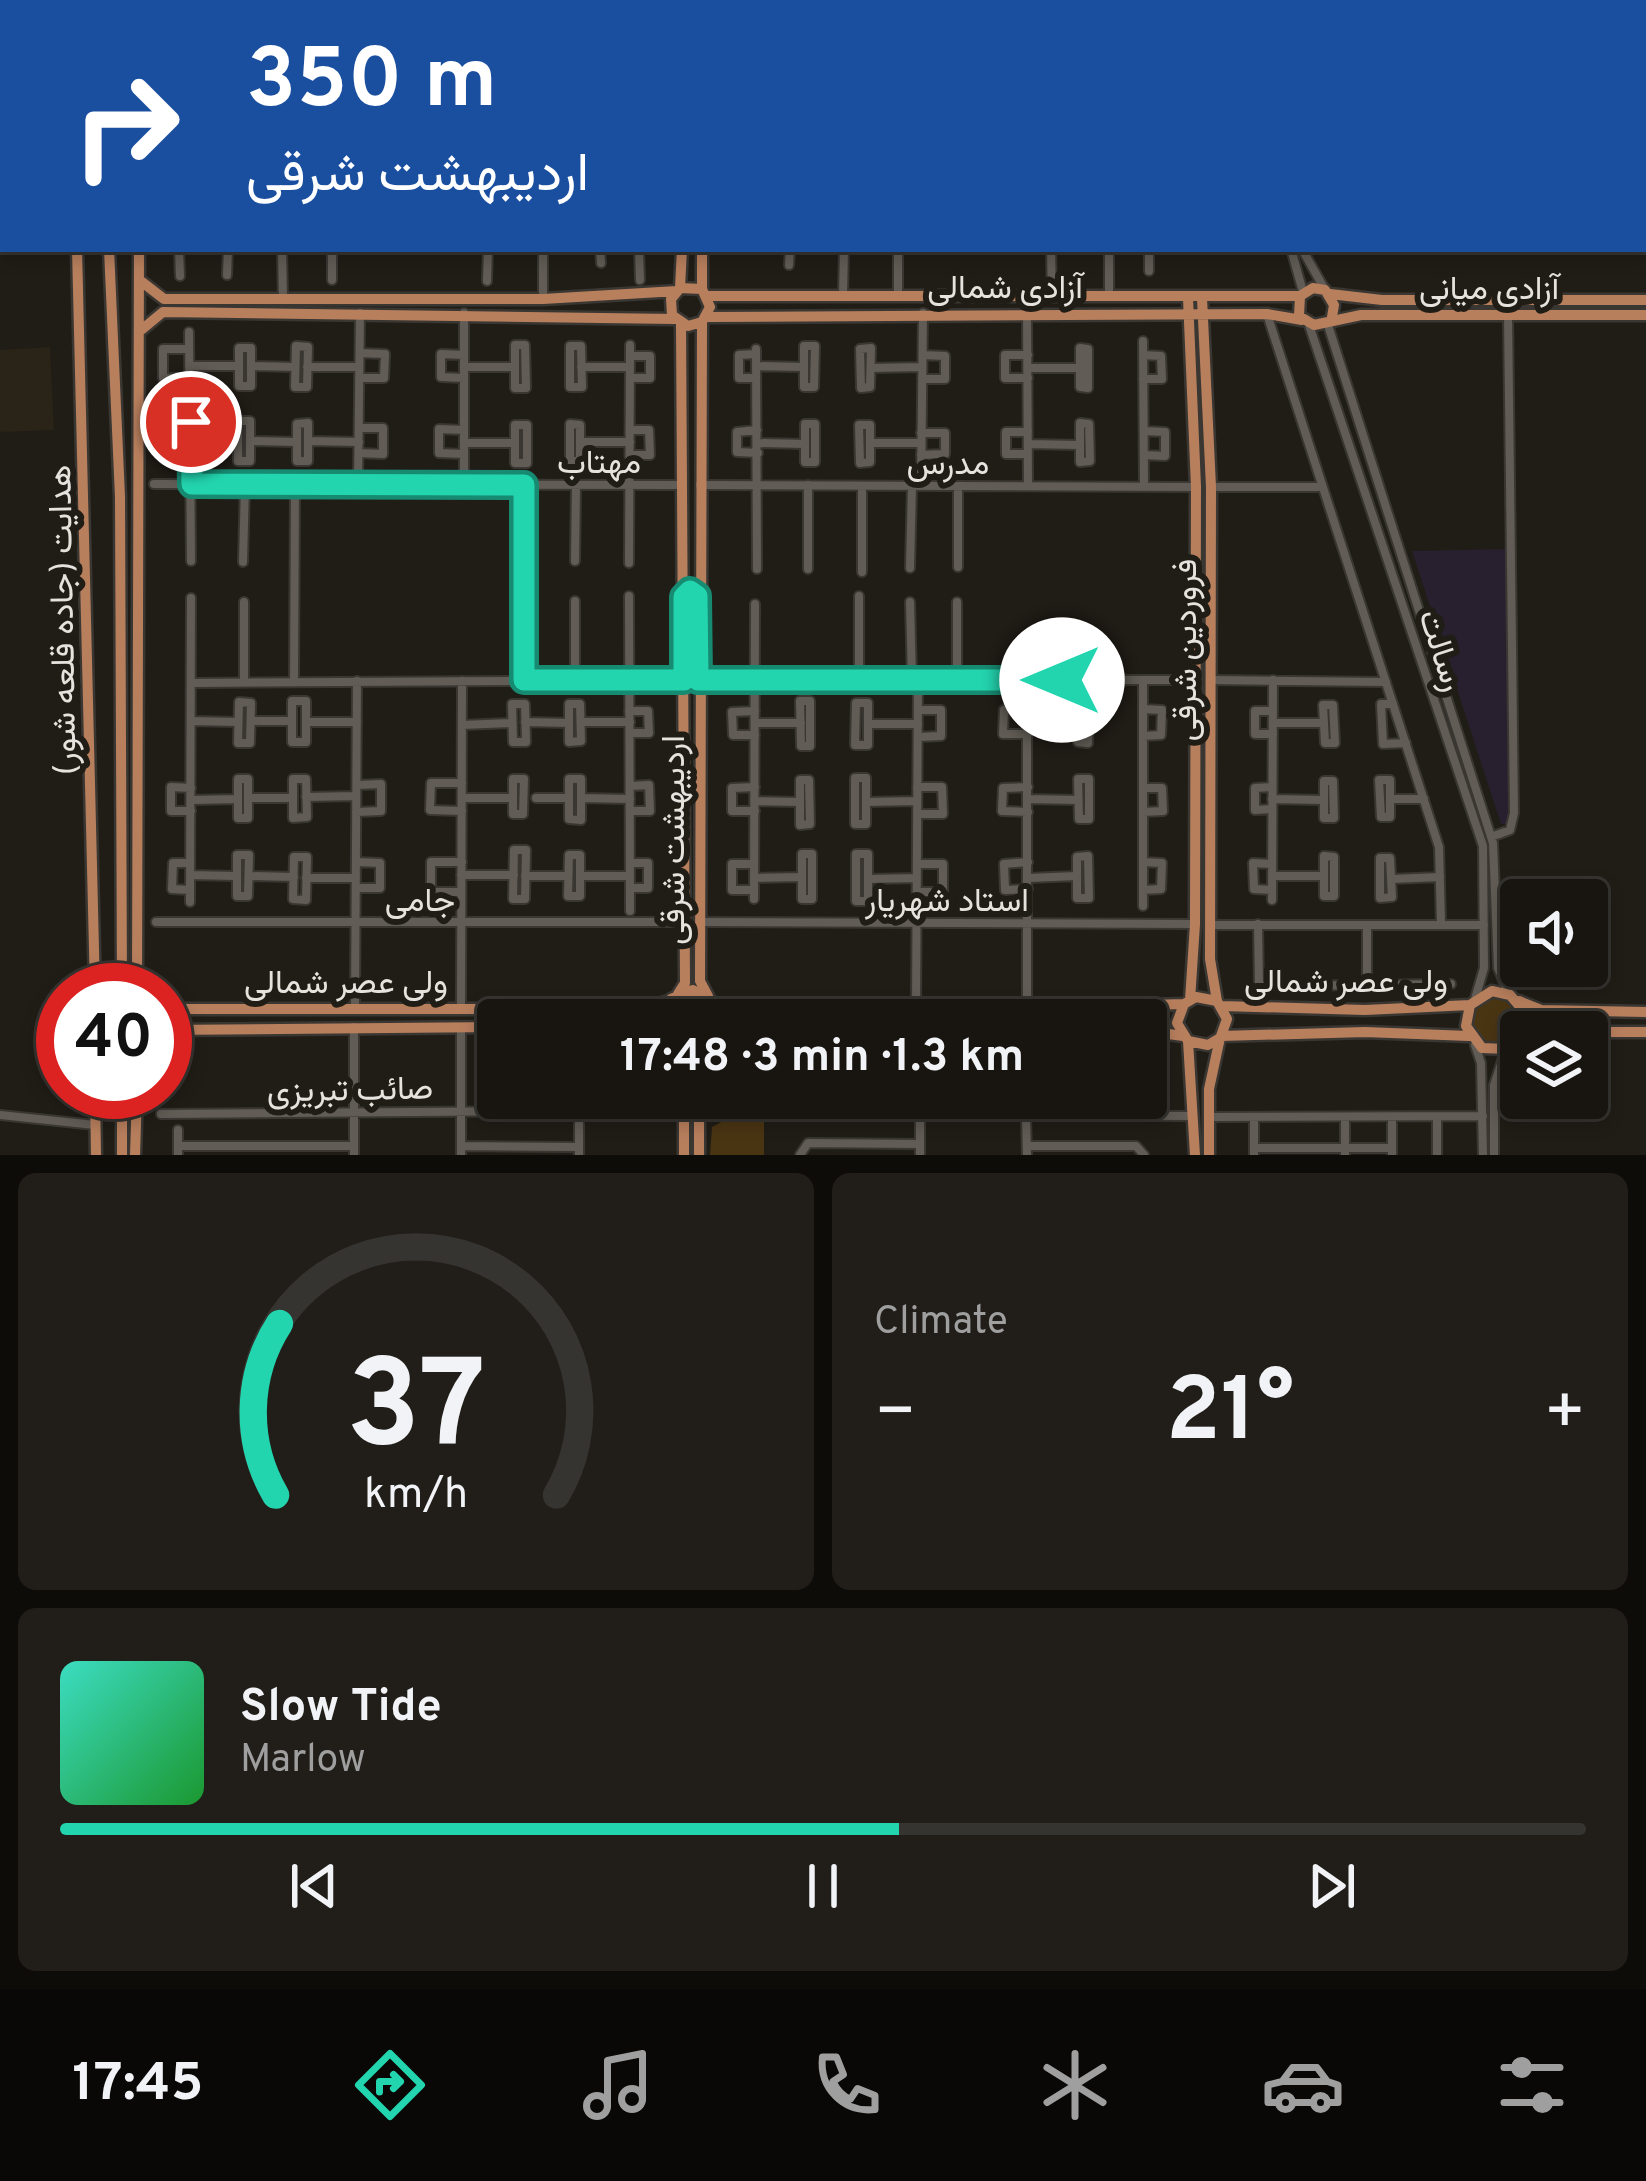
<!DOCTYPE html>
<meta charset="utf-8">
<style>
body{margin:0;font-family:Overpass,Vazirmatn,sans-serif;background:#211e19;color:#f1f3f6;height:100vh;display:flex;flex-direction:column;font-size:45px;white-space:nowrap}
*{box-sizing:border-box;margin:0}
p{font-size:39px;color:#9f9f9f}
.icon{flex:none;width:66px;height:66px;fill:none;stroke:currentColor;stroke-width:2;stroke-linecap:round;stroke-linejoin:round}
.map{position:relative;height:1155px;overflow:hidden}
.sheet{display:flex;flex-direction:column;gap:18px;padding:18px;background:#0d0c09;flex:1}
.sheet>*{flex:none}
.banner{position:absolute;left:0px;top:0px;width:1647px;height:252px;box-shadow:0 6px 18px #0003,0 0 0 3px #363430;background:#1a4fa0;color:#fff;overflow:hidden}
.buttons{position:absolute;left:1500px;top:879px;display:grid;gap:24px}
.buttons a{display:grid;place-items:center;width:108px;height:108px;border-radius:12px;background:#181510;box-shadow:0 6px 18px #0003,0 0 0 3px #363430;font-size:60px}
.speed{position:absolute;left:36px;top:963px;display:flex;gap:24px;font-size:60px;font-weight:700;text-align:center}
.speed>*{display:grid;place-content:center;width:156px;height:156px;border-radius:50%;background:#181510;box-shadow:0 6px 18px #0003,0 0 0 3px #363430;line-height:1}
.speed .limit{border:18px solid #d22;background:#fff;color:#111}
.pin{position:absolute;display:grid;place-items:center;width:102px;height:102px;color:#fff;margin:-51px;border:6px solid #fff;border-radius:50%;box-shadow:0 3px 12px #0007}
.me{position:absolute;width:132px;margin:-66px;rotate:270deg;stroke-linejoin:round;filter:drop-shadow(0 0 9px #0008)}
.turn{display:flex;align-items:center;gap:42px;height:252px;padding:0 48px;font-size:54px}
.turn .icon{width:156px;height:156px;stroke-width:2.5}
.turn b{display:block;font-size:84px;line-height:102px}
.big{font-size:90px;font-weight:700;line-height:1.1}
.sheet .widget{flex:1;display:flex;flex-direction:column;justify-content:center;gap:18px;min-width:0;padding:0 42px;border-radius:18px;background:#211e19}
.sheet .dial{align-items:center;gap:0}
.dial svg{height:312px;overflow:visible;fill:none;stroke:#363430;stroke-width:7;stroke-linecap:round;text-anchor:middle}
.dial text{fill:#f1f3f6;stroke:none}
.song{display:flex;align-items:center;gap:36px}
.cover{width:144px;height:144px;border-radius:18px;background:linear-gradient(135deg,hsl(170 70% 55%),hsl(130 70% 35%))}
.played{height:12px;border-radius:6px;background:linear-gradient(90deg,#23d5af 55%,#363430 55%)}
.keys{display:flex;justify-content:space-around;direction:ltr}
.heat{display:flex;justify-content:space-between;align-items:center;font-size:66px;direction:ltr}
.sheet .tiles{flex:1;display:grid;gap:18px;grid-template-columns:1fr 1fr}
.widget:last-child{grid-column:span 2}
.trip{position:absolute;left:477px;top:999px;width:690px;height:120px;border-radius:12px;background:#181510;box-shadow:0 6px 18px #0003,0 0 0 3px #363430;font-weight:700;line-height:120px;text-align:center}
.dock{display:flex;height:192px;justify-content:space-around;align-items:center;background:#0a0806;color:#9f9f9f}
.dock .icon{width:84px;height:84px}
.dock .on{color:#23d5af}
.dock b{font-size:54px;color:#f1f3f6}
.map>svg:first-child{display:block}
.commercial{fill:#28202f}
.built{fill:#2a2318}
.green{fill:#4a3513}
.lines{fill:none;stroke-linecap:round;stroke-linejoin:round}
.minor-casing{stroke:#3a3733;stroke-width:12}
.major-casing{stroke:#3a3733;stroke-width:15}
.minor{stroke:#615c55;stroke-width:8}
.major{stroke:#b87f5d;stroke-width:10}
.route-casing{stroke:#178a72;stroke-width:30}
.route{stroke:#23d5af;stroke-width:21}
.labels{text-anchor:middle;stroke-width:12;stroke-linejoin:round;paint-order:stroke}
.street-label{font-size:33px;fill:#e6e3df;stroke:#201c16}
</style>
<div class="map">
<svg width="1646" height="1155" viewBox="0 0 1646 1155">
<rect width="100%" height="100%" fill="#201c16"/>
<path class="commercial" d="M 1510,549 L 1513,799 L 1510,824 L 1501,824 L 1412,551 Z"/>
<path class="built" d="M 50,347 L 54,430 L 0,432 L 0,350 Z"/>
<path class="green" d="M1471 1021a25 25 0 1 1 50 0a25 25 0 1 1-50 0Z
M 727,1119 L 764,1120 L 764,1155 L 710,1155 L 712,1127 Z"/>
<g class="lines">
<g class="minor-casing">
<path id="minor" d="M 145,0 L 145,3
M 280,0 L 281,3
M 743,0 L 743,3
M 898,0 L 898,3
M 953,0 L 953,3
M 1150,0 L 1150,3
M 1212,0 L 1213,3
M 1223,0 L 1224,3
M 605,3 L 615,0
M 789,3 L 789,0
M 844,3 L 844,0
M 999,3 L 999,0
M 1051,3 L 1051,0
M 1110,3 L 1110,0
M 179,249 L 180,276
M 282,249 L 283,298
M 332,249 L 332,280
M 600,249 L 601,263
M 639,249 L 640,280
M 1051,249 L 1052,298
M 1149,249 L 1149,271
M 1291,249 L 1303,292
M 1302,249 L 1324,288
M 789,265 L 790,249
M 227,275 L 228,249
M 487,281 L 488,249
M 843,295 L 844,249
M 898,295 L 898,249
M 1109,295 L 1109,249
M 543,299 L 543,249
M 1027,314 L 1028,486
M 1267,314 L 1439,847 L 1441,924
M 1327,322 L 1493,843 L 1498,968 L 1509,994
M 1309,325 L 1483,846 L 1484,968 L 1475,999
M 189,332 L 191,561
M 1143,341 L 1144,487
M 515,345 L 525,345 L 526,388 L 515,388 Z
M 296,346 L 308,347 L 307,387 L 295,387 Z
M 570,346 L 581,346 L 582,387 L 570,387 Z
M 804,346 L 815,346 L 814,387 L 804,387 Z
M 239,348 L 251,348 L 251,386 L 239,386 Z
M 871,348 L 870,387 L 861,388 L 860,349 Z
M 1080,348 L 1088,349 L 1088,388 L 1080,387 Z
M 189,349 L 163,349 L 163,378 L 190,378
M 756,349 L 757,569
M 756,354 L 739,355 L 739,378 L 756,378
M 1028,355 L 1005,355 L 1005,378 L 1028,378
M 1143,355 L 1161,356 L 1162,379 L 1143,379
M 189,366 L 239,366
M 251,366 L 295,367
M 756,366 L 804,367
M 307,367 L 359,367
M 464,367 L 515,367
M 581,367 L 630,367
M 871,368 L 922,367
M 1028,368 L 1079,368
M 359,378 L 384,378 L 385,354 L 360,353
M 464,378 L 441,377 L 441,354 L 464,355
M 630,378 L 650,378 L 650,356 L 630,356
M 922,379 L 945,379 L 945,356 L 923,355
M 238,421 L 250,421 L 250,461 L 238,461 Z
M 191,422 L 164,422 L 164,459 L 191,459
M 308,423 L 308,461 L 297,461 L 297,424 Z
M 1080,423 L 1089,424 L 1090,461 L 1080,462 Z
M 570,424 L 580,425 L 580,461 L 570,461 Z
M 805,424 L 815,424 L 815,462 L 805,462 Z
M 515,425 L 527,425 L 527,463 L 515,463 Z
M 859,425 L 870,425 L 870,462 L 860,463 Z
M 630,430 L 649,430 L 650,455 L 630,455
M 757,430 L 737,432 L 737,452 L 758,453
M 1144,431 L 1165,432 L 1165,456 L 1144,455
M 1028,432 L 1006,432 L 1006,454 L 1028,454
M 250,441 L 297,442
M 308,441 L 359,442
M 191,442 L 238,442
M 580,442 L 630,442
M 464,443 L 515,443
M 757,443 L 805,444
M 870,443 L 921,443
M 1028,444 L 1080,445
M 359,453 L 383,454 L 383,428 L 359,428
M 464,454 L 439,453 L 439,429 L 464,430
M 921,455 L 945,454 L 945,433 L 921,433
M 154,484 L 682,485
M 358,484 L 360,313
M 464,485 L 464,313
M 524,485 L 525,680
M 700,485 L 1196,487
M 921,486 L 923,313
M 1211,487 L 1321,487
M 575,561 L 576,485
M 243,562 L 245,484
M 629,563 L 630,345
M 958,567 L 958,486
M 910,568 L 912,486
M 808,569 L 808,485
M 862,572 L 862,486
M 629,596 L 630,911
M 910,602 L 912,680
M 575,680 L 575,601
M 699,680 L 1195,680
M 859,680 L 859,596
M 957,680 L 957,602
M 1143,680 L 1143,906
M 1212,680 L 1386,682
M 244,682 L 244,602
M 294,682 L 295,484
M 192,683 L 684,680
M 292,701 L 306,701 L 306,742 L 292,742 Z
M 800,701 L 810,701 L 810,746 L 801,746 Z
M 239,702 L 251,703 L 250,743 L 238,743 Z
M 1077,702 L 1089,702 L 1088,743 L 1078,742 Z
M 856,703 L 868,703 L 868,745 L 855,745 Z
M 512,704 L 525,704 L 526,742 L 513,742 Z
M 569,704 L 580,704 L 581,741 L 569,742 Z
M 1393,704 L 1381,704 L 1383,744 L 1406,743
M 1323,705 L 1333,705 L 1335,743 L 1325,743 Z
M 1027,709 L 1004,710 L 1003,734 L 1028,734
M 629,711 L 648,711 L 649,733 L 630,733
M 192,721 L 238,722
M 251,721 L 292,721
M 306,722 L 357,722
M 525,722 L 569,723
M 581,722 L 630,722
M 755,723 L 801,723
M 1027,723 L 1078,723
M 1273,723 L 1324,723
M 868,724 L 918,724
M 462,725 L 512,723
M 1273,734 L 1255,734 L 1255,711 L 1273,711
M 755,735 L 733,735 L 732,712 L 755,711
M 1143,736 L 1161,735 L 1162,710 L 1143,709
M 918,737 L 941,736 L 941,710 L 918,710
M 855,778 L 866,778 L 866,824 L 855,824 Z
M 238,779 L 248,779 L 248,818 L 238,818 Z
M 293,779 L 306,779 L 307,817 L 293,818 Z
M 513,779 L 524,779 L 523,814 L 513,814 Z
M 569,779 L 581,779 L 581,820 L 569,819 Z
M 1078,779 L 1089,779 L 1089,819 L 1079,819 Z
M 800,780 L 809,780 L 810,824 L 800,825 Z
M 1379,780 L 1390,780 L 1390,817 L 1381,817 Z
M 1324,781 L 1333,781 L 1334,818 L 1324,818 Z
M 630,786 L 649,785 L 650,811 L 630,811
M 755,787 L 732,788 L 732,811 L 755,811
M 306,797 L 356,796
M 248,798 L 293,798
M 462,798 L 513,798
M 536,798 L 569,798
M 581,798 L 630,799
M 1028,799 L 1078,800
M 1272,799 L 1323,800
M 1390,799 L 1424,799
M 192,800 L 238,799
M 755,801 L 800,802
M 866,802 L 917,801
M 1272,809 L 1255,810 L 1255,788 L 1272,787
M 191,811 L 171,811 L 171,787 L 191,788
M 462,811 L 430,810 L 431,783 L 462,783
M 356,812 L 381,811 L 381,784 L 357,785
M 1028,812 L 1002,811 L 1003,788 L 1028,787
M 1143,812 L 1163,811 L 1162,788 L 1143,788
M 917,814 L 943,814 L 942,787 L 917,787
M 1491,837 L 1510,830 L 1514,813 L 1508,316
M 514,850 L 526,850 L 525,899 L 513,899 Z
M 802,854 L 812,854 L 812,899 L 802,899 Z
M 856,854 L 868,854 L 868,901 L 856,901 Z
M 237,855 L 249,855 L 248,896 L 237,896 Z
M 569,855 L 580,855 L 580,896 L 568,896 Z
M 1088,856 L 1089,898 L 1077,898 L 1077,857 Z
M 1324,856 L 1334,857 L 1334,896 L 1324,896 Z
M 294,857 L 307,857 L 306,900 L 293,899 Z
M 1380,858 L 1390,858 L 1392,897 L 1380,898 Z
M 1028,862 L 1004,864 L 1005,890 L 1028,889
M 630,863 L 648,863 L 648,888 L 630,888
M 754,864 L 732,864 L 732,890 L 754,890
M 190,875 L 236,876
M 461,875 L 514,875
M 249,876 L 294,877
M 525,876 L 568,876
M 580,876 L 630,876
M 1272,876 L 1323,876
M 306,878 L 356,878
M 754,878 L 802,877
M 1028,878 L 1077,876
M 868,879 L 917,878
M 1392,879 L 1440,877
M 356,888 L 380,888 L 380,863 L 356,862
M 190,890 L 172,889 L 173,863 L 190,863
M 1143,890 L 1161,889 L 1162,863 L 1143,862
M 1272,890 L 1254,889 L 1253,863 L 1272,864
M 461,892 L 431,892 L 431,862 L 462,862
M 917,892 L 943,892 L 943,864 L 917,864
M 754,899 L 755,604
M 1272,900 L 1273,680
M 190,902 L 191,598
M 156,922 L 685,922
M 699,922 L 1195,924
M 1258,924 L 1259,986 L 1451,984
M 1210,925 L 1484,925
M 1367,985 L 1367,925
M 355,1007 L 357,681
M 461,1008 L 462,681
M 916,1008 L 918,680
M 1027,1008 L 1027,681
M 354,1027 L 354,1155
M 461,1027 L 461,1155
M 1475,1045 L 1481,1063 L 1483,1155
M 920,1098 L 920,1155
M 161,1114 L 684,1110
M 699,1114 L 1193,1116
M 0,1115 L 95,1125
M 1026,1116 L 1027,1155
M 1209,1117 L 1483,1116
M 1345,1118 L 1345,1155
M 1392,1118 L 1392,1155
M 178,1146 L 354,1146
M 461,1146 L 579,1147
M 1027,1146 L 1136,1146 L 1144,1155
M 1254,1148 L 1392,1148
M 178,1155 L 178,1130
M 579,1155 L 579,1124
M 800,1155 L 808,1143 L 920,1144
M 1254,1155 L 1254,1118
M 1437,1155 L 1437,1118
M 1494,1155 L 1494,1085 L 1506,1049"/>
</g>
<g class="major-casing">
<path id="major" d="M 65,0 L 65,3
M 96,0 L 96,3
M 113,0 L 113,3
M 687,0 L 687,3
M 702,3 L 702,0
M 77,249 L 95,990
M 109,249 L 120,497 L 122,990
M 702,249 L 702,289
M 142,282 L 164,299 L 543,299 L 677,291
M 680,288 L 682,249
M 1330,294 L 1382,300 L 1646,300
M 708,296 L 1300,296
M 1188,298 L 1196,487 L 1195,924 L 1190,1000
M 1202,298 L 1211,487 L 1210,959 L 1217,1001
M 707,317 L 1267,314 L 1302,320
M 1332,317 L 1334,305 L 1325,290 L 1313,288 L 1300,296 L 1299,316 L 1314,325 L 1361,315 L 1646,315
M 702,322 L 688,326 L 672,315 L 671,299 L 680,288 L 702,289 L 710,307 L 702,322 L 700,981 L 708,996
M 140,331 L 163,312 L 675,319
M 137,990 L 139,249
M 678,994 L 685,983 L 681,324
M 1519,1001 L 1541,1010 L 1646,1012
M 715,1005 L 971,1010 L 1184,1004
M 1222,1006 L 1365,1010 L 1470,1005
M 165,1009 L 639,1009 L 669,1001
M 664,1020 L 671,999 L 693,990 L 713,1002 L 718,1020
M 165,1030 L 498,1027
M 1146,1031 L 1183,1036
M 1550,1032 L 1646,1032
M 1521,1036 L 1506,1049 L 1482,1048 L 1466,1026 L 1470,1005 L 1492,991 L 1510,995 L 1522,1009 L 1523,1032
M 1220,1038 L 1208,1045 L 1188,1041 L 1177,1023 L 1184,1004 L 1196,997 L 1217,1001 L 1227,1019 L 1221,1036 L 1365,1032 L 1469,1036
M 1188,1041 L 1195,1155
M 95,1092 L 96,1155
M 122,1092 L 122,1155
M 135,1155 L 137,1092
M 684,1155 L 684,1098
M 699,1155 L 699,1098
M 1209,1155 L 1209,1089 L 1220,1038"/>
</g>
<use href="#minor" class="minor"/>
<use href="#major" class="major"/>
</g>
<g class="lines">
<g class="route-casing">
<path id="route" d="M 191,422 L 192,484 L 524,485 L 524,680 L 684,680 L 684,597 L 690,591 L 697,596 L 698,680 L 1062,680"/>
</g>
<use href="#route" class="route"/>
</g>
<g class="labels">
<g class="street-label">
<text x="1005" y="298">آزادی شمالی</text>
<text x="1489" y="299">آزادی میانی</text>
<text x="599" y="473">مهتاب</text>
<text x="948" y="474">مدرس</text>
<text transform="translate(61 620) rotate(-91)" y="12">هدایت (جاده قلعه شور)</text>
<text transform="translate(1184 650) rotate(-90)" y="12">فروردین شرقی</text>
<text transform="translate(1443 650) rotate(72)" y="12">رسالت</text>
<text transform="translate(672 840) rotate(-90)" y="12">اردیبهشت شرقی</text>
<text x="420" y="911">جامی</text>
<text x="947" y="911">استاد شهریار</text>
<text x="1346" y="992">ولی عصر شمالی</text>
<text x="346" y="993">ولی عصر شمالی</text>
<text transform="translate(350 1088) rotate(-1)" y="12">صائب تبریزی</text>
</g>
</g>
</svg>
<div class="buttons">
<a><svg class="icon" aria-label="sound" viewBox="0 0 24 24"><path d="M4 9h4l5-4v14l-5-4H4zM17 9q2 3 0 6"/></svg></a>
<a><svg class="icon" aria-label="layers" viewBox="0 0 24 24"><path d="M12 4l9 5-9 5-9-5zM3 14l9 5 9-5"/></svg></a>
</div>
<div class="speed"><div class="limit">40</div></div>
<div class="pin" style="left:191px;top:422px;background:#d93025"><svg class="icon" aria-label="arrive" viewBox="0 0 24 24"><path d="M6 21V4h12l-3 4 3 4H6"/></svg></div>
<svg class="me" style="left:1062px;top:680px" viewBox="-20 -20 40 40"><circle r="19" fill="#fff"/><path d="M0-13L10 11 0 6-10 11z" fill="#23d5af"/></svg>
<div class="trip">17:48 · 3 min · 1.3 km</div>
<div class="banner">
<div class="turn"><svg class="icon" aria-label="right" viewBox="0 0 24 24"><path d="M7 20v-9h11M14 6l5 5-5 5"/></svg><div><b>350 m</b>اردیبهشت شرقی</div></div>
</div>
</div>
<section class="sheet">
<div class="tiles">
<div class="widget dial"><svg viewBox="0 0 100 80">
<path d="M14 69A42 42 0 1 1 86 69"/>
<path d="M14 69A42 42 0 0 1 15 25" stroke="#23d5af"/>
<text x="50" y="56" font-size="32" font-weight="700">37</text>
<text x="50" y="72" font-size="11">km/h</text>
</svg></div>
<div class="widget"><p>Climate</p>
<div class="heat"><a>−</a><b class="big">21°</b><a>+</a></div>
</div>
<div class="widget">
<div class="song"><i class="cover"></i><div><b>Slow Tide</b><p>Marlow</p></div></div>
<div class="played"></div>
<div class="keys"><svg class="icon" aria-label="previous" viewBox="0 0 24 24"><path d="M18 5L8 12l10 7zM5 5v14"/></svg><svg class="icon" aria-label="pause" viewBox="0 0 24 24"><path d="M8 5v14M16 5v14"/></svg><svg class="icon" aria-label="next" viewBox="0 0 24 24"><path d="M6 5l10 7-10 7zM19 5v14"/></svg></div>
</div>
</div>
</section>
<nav class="dock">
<b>17:45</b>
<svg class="icon on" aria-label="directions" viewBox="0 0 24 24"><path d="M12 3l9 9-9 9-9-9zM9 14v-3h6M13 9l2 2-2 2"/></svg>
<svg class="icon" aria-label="music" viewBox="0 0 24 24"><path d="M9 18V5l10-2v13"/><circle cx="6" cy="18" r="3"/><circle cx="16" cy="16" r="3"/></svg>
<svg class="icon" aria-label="phone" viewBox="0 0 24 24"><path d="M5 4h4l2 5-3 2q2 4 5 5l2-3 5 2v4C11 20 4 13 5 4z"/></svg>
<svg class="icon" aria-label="climate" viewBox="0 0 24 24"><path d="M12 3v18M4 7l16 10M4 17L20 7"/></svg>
<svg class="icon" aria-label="car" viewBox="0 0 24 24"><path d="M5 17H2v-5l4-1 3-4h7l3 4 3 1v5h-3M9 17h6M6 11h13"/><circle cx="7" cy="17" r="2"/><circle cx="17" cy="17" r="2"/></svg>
<svg class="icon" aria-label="filters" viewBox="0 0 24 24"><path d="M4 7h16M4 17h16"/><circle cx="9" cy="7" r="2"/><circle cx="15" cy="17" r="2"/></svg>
</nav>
